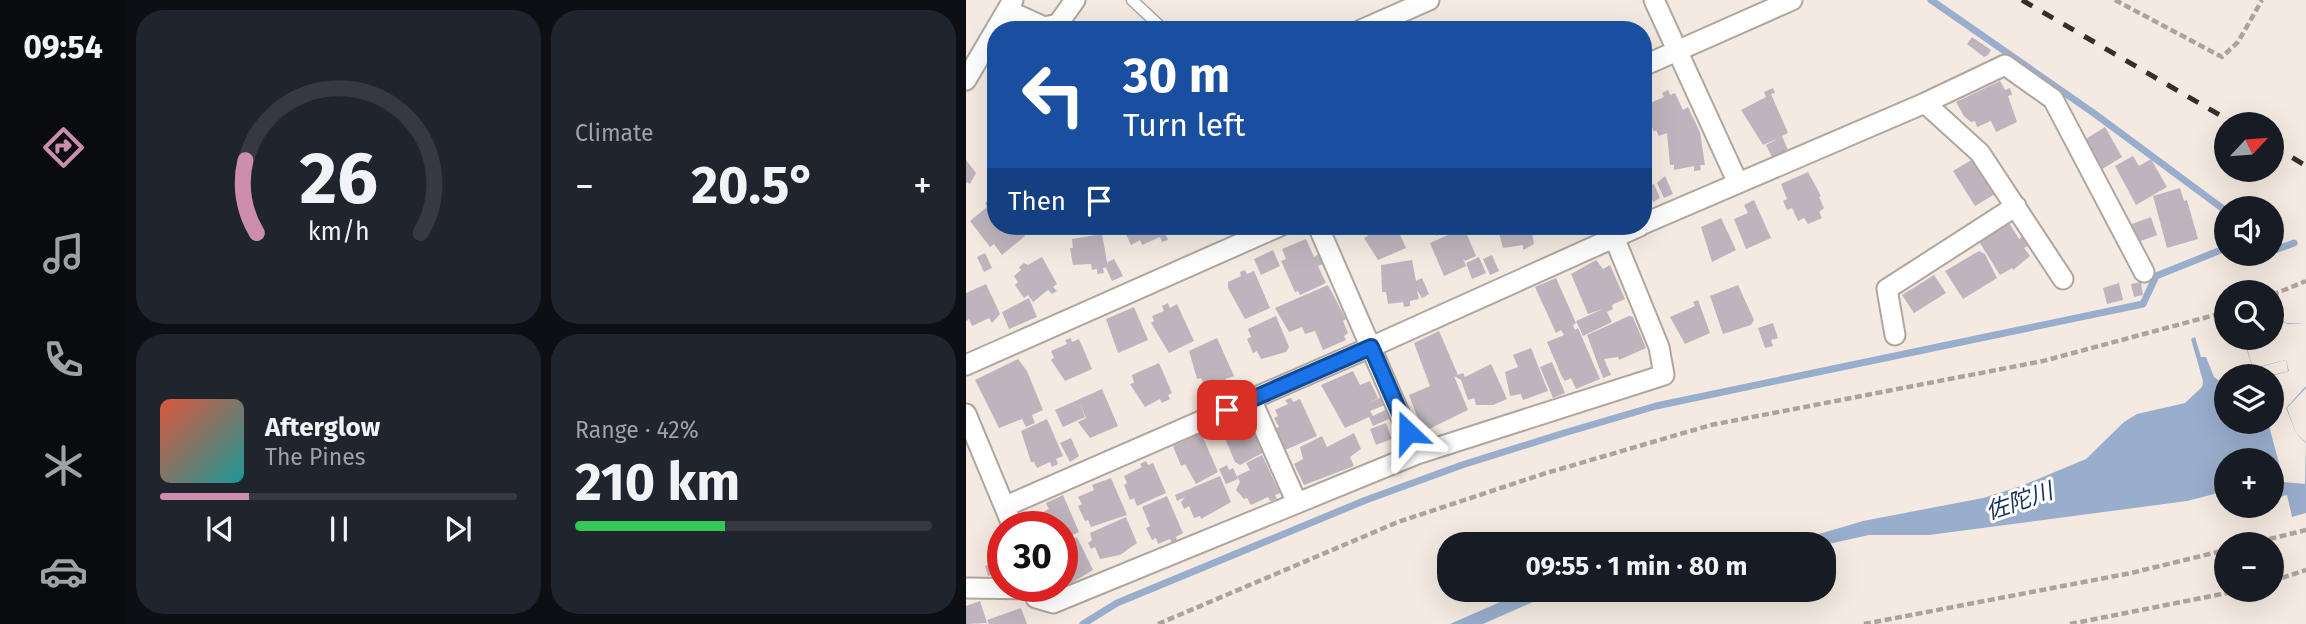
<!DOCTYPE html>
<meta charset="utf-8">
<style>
body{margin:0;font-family:"Fira Sans","Noto Sans JP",sans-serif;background:#20242c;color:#f1f3f6;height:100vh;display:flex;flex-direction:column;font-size:26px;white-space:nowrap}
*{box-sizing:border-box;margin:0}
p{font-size:23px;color:#9ea1a6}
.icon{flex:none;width:38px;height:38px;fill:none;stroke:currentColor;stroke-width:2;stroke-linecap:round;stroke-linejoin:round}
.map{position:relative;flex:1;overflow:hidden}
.panel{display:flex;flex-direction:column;gap:10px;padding:10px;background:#0d0f14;width:840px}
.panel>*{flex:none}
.guide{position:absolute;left:21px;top:21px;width:665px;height:214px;border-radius:28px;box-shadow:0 7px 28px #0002;background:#1a4fa0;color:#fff;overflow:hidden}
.needle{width:46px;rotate:64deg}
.tools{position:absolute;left:1248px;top:112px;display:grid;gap:14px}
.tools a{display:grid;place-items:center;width:70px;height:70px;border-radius:50%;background:#171b24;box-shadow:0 7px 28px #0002;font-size:35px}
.speed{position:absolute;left:21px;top:511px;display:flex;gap:14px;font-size:35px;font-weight:700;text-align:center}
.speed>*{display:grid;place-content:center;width:91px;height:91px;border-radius:50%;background:#171b24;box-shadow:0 7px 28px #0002;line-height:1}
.speed .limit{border:10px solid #d22;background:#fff;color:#111}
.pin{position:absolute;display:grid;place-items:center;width:60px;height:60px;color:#fff;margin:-30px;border-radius:14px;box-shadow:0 4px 10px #0006}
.me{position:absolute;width:77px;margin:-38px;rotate:337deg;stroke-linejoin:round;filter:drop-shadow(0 0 5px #0008)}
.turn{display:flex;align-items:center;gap:24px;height:147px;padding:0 21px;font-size:32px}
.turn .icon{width:91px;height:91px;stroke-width:2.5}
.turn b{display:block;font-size:49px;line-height:60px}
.then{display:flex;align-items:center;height:66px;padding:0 21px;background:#0003;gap:14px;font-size:26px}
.big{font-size:52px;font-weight:700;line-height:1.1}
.panel .card{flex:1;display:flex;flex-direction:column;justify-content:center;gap:10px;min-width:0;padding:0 24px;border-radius:28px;background:#20242c}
.panel .dial{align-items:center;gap:0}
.dial svg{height:182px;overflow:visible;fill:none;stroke:#363941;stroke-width:7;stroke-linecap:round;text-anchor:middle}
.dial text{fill:#f1f3f6;stroke:none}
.song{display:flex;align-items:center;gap:21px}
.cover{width:84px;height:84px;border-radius:10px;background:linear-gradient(135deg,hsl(10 70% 55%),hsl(180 70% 35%))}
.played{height:7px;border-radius:4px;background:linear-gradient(90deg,#cd8dae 25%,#363941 25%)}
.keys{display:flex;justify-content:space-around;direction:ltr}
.heat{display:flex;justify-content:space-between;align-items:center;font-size:38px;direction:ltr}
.charge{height:10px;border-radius:5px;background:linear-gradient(90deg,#34c759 42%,#363941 0)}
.panel .tiles{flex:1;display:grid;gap:10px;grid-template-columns:repeat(2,1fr)}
.trip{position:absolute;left:471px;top:532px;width:399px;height:70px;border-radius:28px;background:#171b24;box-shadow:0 7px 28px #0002;font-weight:700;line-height:70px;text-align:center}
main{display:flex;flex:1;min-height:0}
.tab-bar{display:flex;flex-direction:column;width:126px;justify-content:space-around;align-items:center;background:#090b0e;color:#9ea1a6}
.tab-bar .icon{width:49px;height:49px}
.tab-bar .active{color:#cd8dae}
.tab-bar b{font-size:32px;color:#f1f3f6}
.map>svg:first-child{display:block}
.water{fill:#99aecc}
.pier{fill:#f4eae1}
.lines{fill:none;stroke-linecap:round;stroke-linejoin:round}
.stream{stroke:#99aecc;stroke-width:7}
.building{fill:#beb4bd}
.service-casing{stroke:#b0a69e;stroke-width:13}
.minor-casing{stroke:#b0a69e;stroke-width:23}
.path{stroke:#aba39c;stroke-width:4.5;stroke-dasharray:7 3.5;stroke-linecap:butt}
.service{stroke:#fff;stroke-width:10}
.minor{stroke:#fff;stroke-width:19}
.rail{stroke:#332f2b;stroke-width:5;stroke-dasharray:12 12;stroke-linecap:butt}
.route-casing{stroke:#114b97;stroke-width:18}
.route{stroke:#1a73e8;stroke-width:12}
.labels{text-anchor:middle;stroke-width:6;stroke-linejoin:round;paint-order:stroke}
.water-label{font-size:23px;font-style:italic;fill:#17335b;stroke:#fff}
</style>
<main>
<nav class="tab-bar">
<b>09:54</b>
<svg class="icon active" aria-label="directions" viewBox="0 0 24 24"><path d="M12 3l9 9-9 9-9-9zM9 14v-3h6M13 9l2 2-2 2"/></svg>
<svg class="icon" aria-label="music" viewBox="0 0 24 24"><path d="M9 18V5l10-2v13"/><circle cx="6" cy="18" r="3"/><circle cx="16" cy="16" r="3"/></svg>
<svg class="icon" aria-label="phone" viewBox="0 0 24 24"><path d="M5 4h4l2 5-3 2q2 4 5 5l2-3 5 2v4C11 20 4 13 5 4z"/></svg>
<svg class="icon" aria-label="climate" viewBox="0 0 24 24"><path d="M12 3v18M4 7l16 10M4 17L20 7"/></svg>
<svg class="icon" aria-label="car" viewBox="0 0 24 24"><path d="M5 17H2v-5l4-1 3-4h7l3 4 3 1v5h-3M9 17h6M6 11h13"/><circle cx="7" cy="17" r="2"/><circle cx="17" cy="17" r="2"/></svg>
</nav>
<section class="panel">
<div class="tiles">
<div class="card dial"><svg viewBox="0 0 100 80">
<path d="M14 69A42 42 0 1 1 86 69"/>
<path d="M14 69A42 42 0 0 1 9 37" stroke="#cd8dae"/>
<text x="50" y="56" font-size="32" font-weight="700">26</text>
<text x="50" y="72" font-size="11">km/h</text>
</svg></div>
<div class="card"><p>Climate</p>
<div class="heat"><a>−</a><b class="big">20.5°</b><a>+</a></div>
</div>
<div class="card">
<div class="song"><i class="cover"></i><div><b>Afterglow</b><p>The Pines</p></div></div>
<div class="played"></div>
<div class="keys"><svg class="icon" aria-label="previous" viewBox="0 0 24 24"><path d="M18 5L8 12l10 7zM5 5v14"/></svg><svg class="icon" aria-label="pause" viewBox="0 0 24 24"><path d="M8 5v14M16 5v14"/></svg><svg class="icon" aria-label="next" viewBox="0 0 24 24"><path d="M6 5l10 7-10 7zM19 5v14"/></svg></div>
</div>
<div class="card"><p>Range · 42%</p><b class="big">210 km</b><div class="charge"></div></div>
</div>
</section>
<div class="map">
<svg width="1340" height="624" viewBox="0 0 1340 624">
<rect width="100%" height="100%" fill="#f4eae1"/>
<path class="water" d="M 1306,317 L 1321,323 L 1340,324 L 1340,388 L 1321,408 L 1330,433 L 1340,442 L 1340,513 L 1326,517 L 1321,495 L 1306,499 L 1306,460 L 1260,460 L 1260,491 L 1221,501 L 963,535 L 903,535 L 858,545 L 773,544 L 807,537 L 853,534 L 897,521 L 1017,498 L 1055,486 L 1120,459 L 1158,422 L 1171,414 L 1219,403 L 1236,387 L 1237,381 L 1225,339 L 1229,337 L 1235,357 L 1240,357 L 1248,377 L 1260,386 L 1260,422 L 1306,422 L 1306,376 L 1302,376 L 1322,371 L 1320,360 L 1287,369 L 1277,338 L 1306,338 Z
M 553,590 L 594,590 L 517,624 L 484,624 L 532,603 Z"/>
<path class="pier" d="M 1306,317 L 1322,324 L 1340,324 L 1340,386 L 1320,408 L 1330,433 L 1340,443 L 1339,484 L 1318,482 L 1302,422 L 1306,422 L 1306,376 L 1323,371 L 1320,360 L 1287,368 L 1278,338 L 1306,338 Z"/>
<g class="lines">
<path class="stream" d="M 965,0 L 1129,114 L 1260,211
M 1306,251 L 1328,243
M 1295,254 L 1299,254
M 117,624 L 151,603 L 400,500 L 496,465 L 598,433 L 690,406 L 1177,304 L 1190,276 L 1260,248"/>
</g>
<path class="building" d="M 1006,37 L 1025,50 L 1022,55 L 1018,57 L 1001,44 Z
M 1034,81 L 1039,90 L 1044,88 L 1046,95 L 1042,96 L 1051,122 L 1030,132 L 1025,121 L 1011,127 L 1009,121 L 1005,122 L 998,116 L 990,102 Z
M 807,88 L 809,93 L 805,94 L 822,133 L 816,136 L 822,150 L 806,157 L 800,145 L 813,138 L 797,145 L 775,110 L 800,97 L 798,92 Z
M 702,90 L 704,95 L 709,93 L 717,110 L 722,107 L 734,132 L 739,165 L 734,165 L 735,170 L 728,171 L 728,166 L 708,170 L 708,165 L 704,165 L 701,133 L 693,136 L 690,130 L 688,132 L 679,110 L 682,109 L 680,105 L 698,97 L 696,93 Z
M 1139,127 L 1156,157 L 1133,171 L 1115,142 Z
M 1167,156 L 1173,166 L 1185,159 L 1201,187 L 1170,205 L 1149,166 Z
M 1007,159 L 1029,194 L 1009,206 L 987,171 Z
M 0,160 L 10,173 L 4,184 L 0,182 Z
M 842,172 L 855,196 L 853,197 L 858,208 L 853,212 L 856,218 L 842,224 L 838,218 L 832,221 L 826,208 L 821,210 L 817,201 L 821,199 L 815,184 Z
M 699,176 L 707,194 L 698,198 L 691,183 Z
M 688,184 L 694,198 L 687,202 L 680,187 Z
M 1214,188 L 1218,201 L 1221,200 L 1232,239 L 1201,248 L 1187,196 Z
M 27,196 L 30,200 L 30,226 L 51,226 L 59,236 L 36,255 L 28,244 L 24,247 L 4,221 L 21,207 L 19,203 Z
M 788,200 L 805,238 L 780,249 L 768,219 L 782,213 L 778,205 Z
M 1185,217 L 1191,235 L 1172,242 L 1166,224 Z
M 755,218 L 770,250 L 746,262 L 735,227 Z
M 1042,221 L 1053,239 L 1056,237 L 1062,246 L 1058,248 L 1064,256 L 1047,270 L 1046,268 L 1034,275 L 1012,240 Z
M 163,226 L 202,226 L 205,233 L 200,235 L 202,240 L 196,242 L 194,237 L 176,245 L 174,240 L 165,245 L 159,232 L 165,229 Z
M 406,226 L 430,226 L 440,248 L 412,260 L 398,238 L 402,236 L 398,229 Z
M 456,226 L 490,226 L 470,236 L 468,229 L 459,233 Z
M 531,226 L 565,226 L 568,244 L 557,250 L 557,245 L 537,248 Z
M 498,228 L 510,256 L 499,261 L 497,259 L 500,266 L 478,276 L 464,243 Z
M 136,234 L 142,267 L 137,268 L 138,273 L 131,274 L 131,269 L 126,270 L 125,264 L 107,265 L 104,248 L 107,248 L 106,239 Z
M 340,239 L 348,257 L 353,254 L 357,264 L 352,266 L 360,283 L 334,295 L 332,291 L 329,292 L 315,261 L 320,259 L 316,249 Z
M 307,250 L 314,266 L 295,275 L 288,259 Z
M 1013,251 L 1019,254 L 1031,278 L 997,299 L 979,271 Z
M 19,253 L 26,268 L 18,272 L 11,257 Z
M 526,255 L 533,271 L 524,275 L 517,259 Z
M 76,257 L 91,284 L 87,287 L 91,291 L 86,294 L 82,290 L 67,302 L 62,295 L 58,298 L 49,285 L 52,282 L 48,276 L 55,270 L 53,267 L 58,263 L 62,265 Z
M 513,257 L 520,273 L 506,279 L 500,263 Z
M 148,259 L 157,276 L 146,281 L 140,268 L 142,262 Z
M 446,260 L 450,281 L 456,278 L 463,294 L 456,298 L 451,290 L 453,299 L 444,301 L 444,306 L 438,307 L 437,302 L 422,304 L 420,292 L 416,292 L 415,265 Z
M 630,260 L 637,269 L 644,265 L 659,299 L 646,305 L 647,309 L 641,312 L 646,322 L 617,336 L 610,321 L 637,309 L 622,314 L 605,274 Z
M 279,270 L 281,274 L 288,271 L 304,308 L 279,319 L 262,288 L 262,282 L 275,276 L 274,272 Z
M 968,275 L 980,293 L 948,313 L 936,295 Z
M 590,278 L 610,323 L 607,325 L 609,330 L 612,328 L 634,379 L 610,389 L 605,378 L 599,381 L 596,377 L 581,342 L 598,335 L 595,330 L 590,333 L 569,287 Z
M 1175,282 L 1177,295 L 1168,297 L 1165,284 Z
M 1153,283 L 1157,300 L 1141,304 L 1137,288 Z
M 20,284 L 34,314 L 26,323 L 23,318 L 6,326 L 3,319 L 0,321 L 0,293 Z
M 362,285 L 380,319 L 377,321 L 382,333 L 378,336 L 380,340 L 357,350 L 349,331 L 339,334 L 336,327 L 323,332 L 309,308 Z
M 772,285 L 788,320 L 785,325 L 757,334 L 744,296 Z
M 63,298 L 71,317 L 43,329 L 36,312 Z
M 732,300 L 744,333 L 719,344 L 704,317 L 729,306 L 727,302 Z
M 202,303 L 204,308 L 211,304 L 228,341 L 203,353 L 185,323 L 188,321 L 186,316 L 198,311 L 196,306 Z
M 168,307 L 182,340 L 152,353 L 140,319 Z
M 310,316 L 323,347 L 320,352 L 295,359 L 291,351 L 287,353 L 281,339 L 285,337 L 282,329 Z
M 663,316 L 667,317 L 680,348 L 653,360 L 652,357 L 638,359 L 645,375 L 637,378 L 621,335 Z
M 807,323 L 812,338 L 805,340 L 807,346 L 799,348 L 792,328 Z
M 473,331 L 492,375 L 497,373 L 499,377 L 525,364 L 541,399 L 527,405 L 510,405 L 508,398 L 502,400 L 495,380 L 488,376 L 502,410 L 457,432 L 443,395 L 464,386 L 448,343 Z
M 105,338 L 106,342 L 113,339 L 126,369 L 99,381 L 85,360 L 88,358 L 85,351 L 101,344 L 99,340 Z
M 251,338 L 268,376 L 259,379 L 260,384 L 255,387 L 253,382 L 239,388 L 235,378 L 231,379 L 223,351 Z
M 565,348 L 582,391 L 557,400 L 555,394 L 544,396 L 539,372 L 552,367 L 547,355 Z
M 52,359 L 61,371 L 77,410 L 66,415 L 69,423 L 60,427 L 56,419 L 33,428 L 9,380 Z
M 586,362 L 599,393 L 587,398 L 574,367 Z
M 193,363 L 206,393 L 202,395 L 204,399 L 196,403 L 194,399 L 179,407 L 164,384 L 168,383 L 166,375 Z
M 387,371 L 394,385 L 404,381 L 412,398 L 401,404 L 415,397 L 419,405 L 404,411 L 407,416 L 421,409 L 425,418 L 407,426 L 403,417 L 379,428 L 355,385 Z
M 136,389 L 152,426 L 124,438 L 112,422 L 120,418 L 114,403 L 119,417 L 97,427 L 89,410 Z
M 325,398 L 327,402 L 334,399 L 351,436 L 317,451 L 308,429 L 313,427 L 308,418 L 312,416 L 309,410 L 322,404 L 319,400 Z
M 284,417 L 298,452 L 274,465 L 269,462 L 255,429 Z
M 81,419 L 97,456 L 90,459 L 92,464 L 86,467 L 84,462 L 71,468 L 68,462 L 65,462 L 55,431 Z
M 420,423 L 426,439 L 410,445 L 404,429 Z
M 235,433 L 252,472 L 230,484 L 219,464 L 215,466 L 207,446 Z
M 388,433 L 395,449 L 384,457 L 388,466 L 338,485 L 328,464 L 337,459 L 334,447 L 356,436 L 361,447 Z
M 105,438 L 113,456 L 104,462 L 94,443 Z
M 296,455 L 314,493 L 309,495 L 311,499 L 304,501 L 302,497 L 285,505 L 281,498 L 278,499 L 270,490 L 274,482 L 271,476 L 284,470 L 280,463 Z
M 180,461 L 182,465 L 187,463 L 200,493 L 171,506 L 168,498 L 164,500 L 158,485 L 161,483 L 158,476 L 176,467 L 174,464 Z
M 261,465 L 263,470 L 267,468 L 272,479 L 260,484 L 253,469 Z
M 254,476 L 265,502 L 235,519 L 234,516 L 228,518 L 223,506 L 218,509 L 215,502 L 219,497 L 211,501 L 209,495 Z
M 145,478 L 161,515 L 125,527 L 122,520 L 119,521 L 112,506 L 116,504 L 112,497 L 128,490 L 126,485 Z
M 97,495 L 113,532 L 96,540 L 96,527 L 61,527 L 59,522 L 83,509 L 80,503 Z
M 201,496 L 217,533 L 210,537 L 211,541 L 206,543 L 204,539 L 192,544 L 190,538 L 186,540 L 180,528 L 184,526 L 176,507 Z
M 160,517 L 171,543 L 154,555 L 134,559 L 129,547 L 125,549 L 122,543 L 126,540 L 124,533 Z
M 111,537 L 127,570 L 104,584 L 102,580 L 96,583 L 96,550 L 102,547 L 100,542 Z
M 37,560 L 37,571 L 22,576 L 19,566 Z
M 14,601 L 21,623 L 0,624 L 0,606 Z
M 55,608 L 61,624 L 23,624 L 21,620 Z"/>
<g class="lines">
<g class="service-casing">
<path id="service" d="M 166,0 L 198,30"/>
</g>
<g class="minor-casing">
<path id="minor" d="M 688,0 L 772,183
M 41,10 L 78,27 L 92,24 L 109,0
M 395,30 L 463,0
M 677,66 L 826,0
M 0,80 L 47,0
M 959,103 L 1014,153 L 1097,279
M 677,224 L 959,103 L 1039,65 L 1087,99 L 1178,272
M 352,226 L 451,454
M 929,335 L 921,289 L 1050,206
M 0,365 L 314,226
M 285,399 L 331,503
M 0,414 L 47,527
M 40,506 L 405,347 L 674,226
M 67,586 L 70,598 L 87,603 L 451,454 L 698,375 L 693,347 L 648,237
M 0,588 L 68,589"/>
</g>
<path class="path" d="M 1149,0 L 1256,57 L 1272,42 L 1296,0
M 1306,295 L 1340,281
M 1283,544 L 1340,530
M 1306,581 L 1340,570
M 192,624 L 432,522 L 577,474 L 745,425 L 1077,361 L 1260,312
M 898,624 L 1165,573 L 1260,550
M 1104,624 L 1276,590"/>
<use href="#service" class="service"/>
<use href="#minor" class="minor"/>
<path class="rail" d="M 1056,0 L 1269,124
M 1306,145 L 1340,166"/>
</g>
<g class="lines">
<g class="route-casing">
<path id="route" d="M 261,410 L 405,347 L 442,432"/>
</g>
<use href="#route" class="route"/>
</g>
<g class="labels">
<g class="water-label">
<text transform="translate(1053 501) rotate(-19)" y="8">佐陀川</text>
</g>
</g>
</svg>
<div class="tools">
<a><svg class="needle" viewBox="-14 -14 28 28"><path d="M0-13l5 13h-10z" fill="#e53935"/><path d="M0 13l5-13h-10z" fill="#9ea1a6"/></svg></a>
<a><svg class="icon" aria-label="sound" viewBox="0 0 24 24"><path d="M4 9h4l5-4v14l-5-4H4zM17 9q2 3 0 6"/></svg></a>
<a><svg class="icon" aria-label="search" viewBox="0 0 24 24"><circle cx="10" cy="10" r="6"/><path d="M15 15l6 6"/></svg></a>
<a><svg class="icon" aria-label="layers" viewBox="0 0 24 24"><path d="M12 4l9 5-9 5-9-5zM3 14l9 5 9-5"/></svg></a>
<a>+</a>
<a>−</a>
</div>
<div class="speed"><div class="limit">30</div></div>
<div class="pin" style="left:261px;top:410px;background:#d93025"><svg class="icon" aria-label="arrive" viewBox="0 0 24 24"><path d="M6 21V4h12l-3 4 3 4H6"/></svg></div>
<svg class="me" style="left:442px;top:432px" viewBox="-20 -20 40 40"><path d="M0-17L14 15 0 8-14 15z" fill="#1a73e8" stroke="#fff" stroke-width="4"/></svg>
<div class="trip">09:55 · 1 min · 80 m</div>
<div class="guide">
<div class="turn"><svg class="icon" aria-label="left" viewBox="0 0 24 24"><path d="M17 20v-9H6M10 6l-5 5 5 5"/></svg><div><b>30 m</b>Turn left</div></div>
<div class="then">Then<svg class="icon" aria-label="arrive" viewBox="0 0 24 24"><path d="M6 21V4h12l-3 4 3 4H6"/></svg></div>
</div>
</div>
</main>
